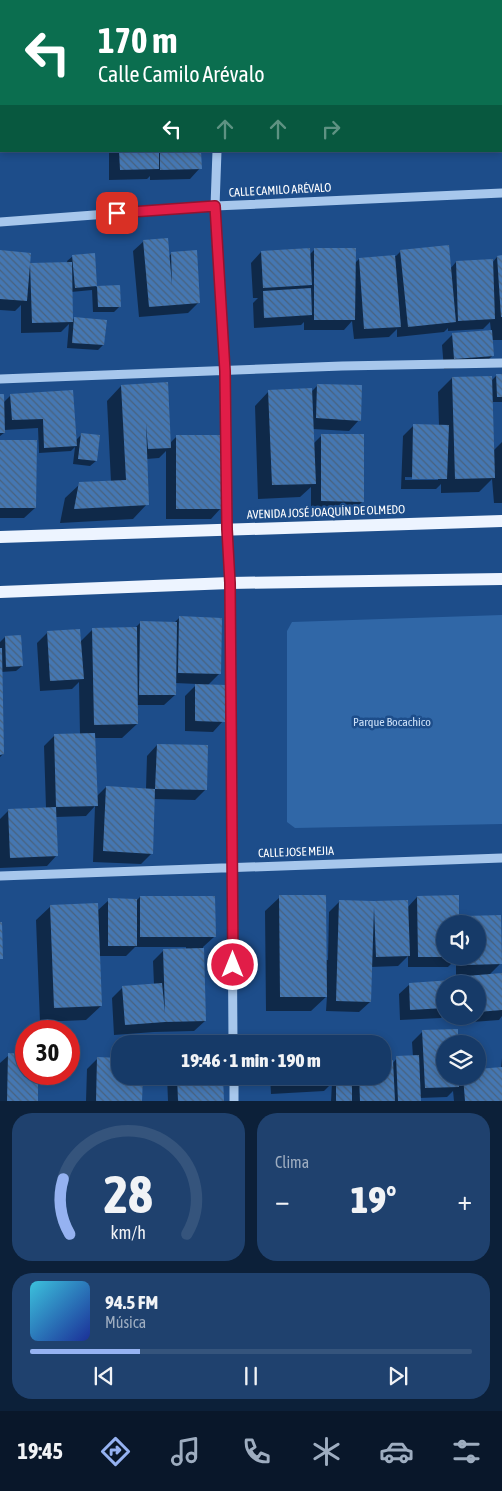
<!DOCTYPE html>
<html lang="es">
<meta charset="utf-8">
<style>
body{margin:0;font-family:"Asap Condensed",sans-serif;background:#1f416e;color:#f1f3f6;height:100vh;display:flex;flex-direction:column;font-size:19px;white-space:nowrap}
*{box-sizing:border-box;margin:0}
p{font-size:16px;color:#9eadc0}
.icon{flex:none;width:28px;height:28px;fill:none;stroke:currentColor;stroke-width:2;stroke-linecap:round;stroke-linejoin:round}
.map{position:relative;height:1101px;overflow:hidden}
.details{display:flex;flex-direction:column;gap:12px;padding:12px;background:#0c2039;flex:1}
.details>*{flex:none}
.top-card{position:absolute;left:0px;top:0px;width:502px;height:152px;box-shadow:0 2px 8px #0003,0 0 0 1px #35547c;background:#0b6e4f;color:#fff;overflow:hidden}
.controls{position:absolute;left:436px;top:915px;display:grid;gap:10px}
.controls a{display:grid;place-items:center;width:50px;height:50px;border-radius:50%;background:#163a68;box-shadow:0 2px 8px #0003,0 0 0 1px #35547c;font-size:25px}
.speed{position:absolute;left:15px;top:1020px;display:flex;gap:10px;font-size:25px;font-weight:700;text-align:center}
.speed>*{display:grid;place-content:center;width:65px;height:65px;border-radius:50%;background:#163a68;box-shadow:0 2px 8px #0003,0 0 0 1px #35547c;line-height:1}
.speed .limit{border:8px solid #d22;background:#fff;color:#111}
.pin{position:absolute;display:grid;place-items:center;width:42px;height:42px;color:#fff;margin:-21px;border-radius:10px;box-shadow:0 2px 8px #0006}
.me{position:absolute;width:55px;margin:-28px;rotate:0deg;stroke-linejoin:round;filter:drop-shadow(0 0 4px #0008)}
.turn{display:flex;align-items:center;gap:18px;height:105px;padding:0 15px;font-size:22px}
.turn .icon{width:65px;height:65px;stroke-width:2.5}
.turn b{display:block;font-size:35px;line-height:42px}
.lanes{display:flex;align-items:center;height:48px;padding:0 15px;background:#0003;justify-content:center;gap:25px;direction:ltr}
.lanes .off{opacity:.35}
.big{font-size:38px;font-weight:800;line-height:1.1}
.details .widget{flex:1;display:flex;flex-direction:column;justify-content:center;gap:8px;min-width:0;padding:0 18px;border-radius:20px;background:#1f416e}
.details .dial{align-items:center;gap:0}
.dial svg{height:130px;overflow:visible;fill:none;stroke:#35547c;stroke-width:7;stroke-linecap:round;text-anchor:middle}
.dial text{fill:#f1f3f6;stroke:none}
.song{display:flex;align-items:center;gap:15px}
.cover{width:60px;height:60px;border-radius:8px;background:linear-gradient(135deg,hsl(190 70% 55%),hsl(230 70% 35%))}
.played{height:5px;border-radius:2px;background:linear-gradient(90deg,#95b2f1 25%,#35547c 25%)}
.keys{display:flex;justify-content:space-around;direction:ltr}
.heat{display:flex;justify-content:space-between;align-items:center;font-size:28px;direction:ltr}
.details .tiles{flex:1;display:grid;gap:12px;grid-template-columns:1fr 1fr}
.widget:last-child{grid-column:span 2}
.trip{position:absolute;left:111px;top:1035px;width:280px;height:50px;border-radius:20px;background:#163a68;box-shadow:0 2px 8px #0003,0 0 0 1px #35547c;font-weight:800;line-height:50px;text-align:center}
.tabs{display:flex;height:80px;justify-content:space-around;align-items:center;background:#09172a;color:#9eadc0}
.tabs .icon{width:35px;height:35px}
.tabs .on{color:#95b2f1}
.tabs b{font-size:22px;color:#f1f3f6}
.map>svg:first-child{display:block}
.green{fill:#3067a7}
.shadow{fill:#0007;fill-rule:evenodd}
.building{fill:url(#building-back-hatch)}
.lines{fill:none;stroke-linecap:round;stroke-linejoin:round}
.minor{stroke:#a7c7ec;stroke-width:9}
.major{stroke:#edf4ff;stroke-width:12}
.route-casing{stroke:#92132f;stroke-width:12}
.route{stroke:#e11d48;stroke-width:9}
.labels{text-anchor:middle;stroke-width:5;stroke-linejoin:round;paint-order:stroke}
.street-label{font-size:12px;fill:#fff;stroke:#1d4d8a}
.park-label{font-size:12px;fill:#cce1f9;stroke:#1d4d8a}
</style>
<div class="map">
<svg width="502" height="1101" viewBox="0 0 502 1101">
<defs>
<pattern id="building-back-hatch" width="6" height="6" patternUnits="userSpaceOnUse" patternTransform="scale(1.25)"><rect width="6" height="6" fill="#4577b2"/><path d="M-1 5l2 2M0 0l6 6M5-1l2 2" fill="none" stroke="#48627f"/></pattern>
</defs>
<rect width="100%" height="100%" fill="#1d4d8a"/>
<path class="green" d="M 502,615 L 502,824 L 295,828 L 287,822 L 287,631 L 292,622 Z"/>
<path class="shadow" d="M 0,0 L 57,0 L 57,1 L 1,1 L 1,63 L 0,63 Z
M 71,0 L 106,0 L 106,1 L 71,1 Z
M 117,0 L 161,0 L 161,1 L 118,1 Z
M 376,0 L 501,0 L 501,137 L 501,1 L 376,1 Z
M 0,126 L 1,143 L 1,150 L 0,152 Z
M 109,151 L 200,151 L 200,168 L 190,179 L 150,180 L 150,176 L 147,179 L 109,180 Z
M 144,241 L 169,256 L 172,253 L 198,303 L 188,313 L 139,317 L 133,251 Z
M 315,249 L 354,264 L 359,259 L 396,256 L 401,251 L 450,269 L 456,262 L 492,263 L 497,257 L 502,257 L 502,340 L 492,340 L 493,355 L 482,366 L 444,369 L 442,345 L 453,334 L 491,331 L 490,322 L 483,329 L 448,331 L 448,328 L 444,332 L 397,337 L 397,329 L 389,337 L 354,339 L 352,321 L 344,330 L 304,330 L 304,322 L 301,325 L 254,328 L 253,303 L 258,298 L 253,298 L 251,263 L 261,252 L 309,255 Z
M 0,252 L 29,264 L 68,264 L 67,261 L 73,256 L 93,254 L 96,287 L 119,287 L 120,306 L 114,312 L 93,312 L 92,290 L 71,292 L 72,321 L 74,318 L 103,345 L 98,350 L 67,348 L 69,324 L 61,332 L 21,333 L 21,305 L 15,311 L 0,310 Z
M 502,375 L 502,402 L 492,402 L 493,451 L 502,442 L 502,503 L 494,503 L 492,479 L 479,492 L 441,493 L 441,484 L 436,489 L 401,489 L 403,436 L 413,426 L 439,426 L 438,392 L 452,378 L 491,381 L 496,376 ZM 405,477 L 438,478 L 438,480 L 405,480 Z
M 318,385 L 359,420 L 349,431 L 313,429 L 313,444 L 322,435 L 363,501 L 352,512 L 311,511 L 311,487 L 300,497 L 258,499 L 255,406 L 269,391 L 311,392 Z
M 121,386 L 170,443 L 177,436 L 221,508 L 211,519 L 166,519 L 166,451 L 159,458 L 146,459 L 147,504 L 133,519 L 60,523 L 65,498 L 80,484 L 111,482 L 107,401 Z
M 0,395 L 3,403 L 11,395 L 76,440 L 81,435 L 96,461 L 90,466 L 73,464 L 75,447 L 71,451 L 39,453 L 38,428 L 4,430 L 4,433 L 0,436 Z
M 0,441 L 35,508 L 24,518 L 0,518 Z
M 179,618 L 220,673 L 208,685 L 223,721 L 213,732 L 185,731 L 185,696 L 197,684 L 175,683 L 175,695 L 164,705 L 137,705 L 137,724 L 122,738 L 94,738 L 96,797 L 106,787 L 146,789 L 147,756 L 157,745 L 206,789 L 195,800 L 154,799 L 152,853 L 141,864 L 93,862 L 95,806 L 86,816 L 56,817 L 57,855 L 47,866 L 0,868 L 0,819 L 9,810 L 46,808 L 44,746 L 55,735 L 80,735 L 79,682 L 72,689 L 40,691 L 37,643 L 47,633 L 80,642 L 93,629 L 135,628 L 141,622 L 174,623 Z
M 0,632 L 0,642 L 5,637 L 22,666 L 16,671 L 1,672 L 3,754 L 0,757 Z
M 140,897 L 214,937 L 203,947 L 205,1021 L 194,1031 L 154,1032 L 114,1035 L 112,998 L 123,987 L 154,985 L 153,961 L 164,950 L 186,950 L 186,947 L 135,947 L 126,956 L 99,956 L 101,1006 L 86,1020 L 40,1022 L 36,920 L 51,906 L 97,911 L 109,900 L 137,900 Z
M 280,897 L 325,960 L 328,960 L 329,912 L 340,901 L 407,908 L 417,897 L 445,924 L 445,956 L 478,956 L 478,924 L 459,924 L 466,917 L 500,916 L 500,964 L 489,975 L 502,974 L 502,1016 L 499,1020 L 459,1023 L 459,1016 L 478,1016 L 478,984 L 460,984 L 469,975 L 456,975 L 456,959 L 448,967 L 408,967 L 408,956 L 398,966 L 371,967 L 370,1002 L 359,1012 L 326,1011 L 327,996 L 311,1011 L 266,1011 L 265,911 Z
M 410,984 L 445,984 L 445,1014 L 441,1018 L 400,1020 L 399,994 Z
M 423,1031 L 445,1044 L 445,1076 L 478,1076 L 478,1070 L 501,1068 L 502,1058 L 502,1101 L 454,1101 L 453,1091 L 447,1097 L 419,1098 L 420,1101 L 331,1101 L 332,1083 L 324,1091 L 271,1094 L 270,1076 L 382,1076 L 397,1058 L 413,1057 L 412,1042 Z
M 333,1043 L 333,1044 L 310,1044 Z
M 9,1055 L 26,1055 L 26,1074 L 37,1074 L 36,1101 L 0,1101 L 0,1063 Z
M 98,1058 L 120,1059 L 120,1076 L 141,1101 L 86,1101 L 87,1069 Z
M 167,1076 L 222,1076 L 223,1101 L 168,1101 Z"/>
<path class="building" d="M 119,151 L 159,151 L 159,169 L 120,170 Z
M 160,151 L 201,151 L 202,169 L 160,170 Z
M 168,238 L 172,285 L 171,252 L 197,250 L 200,303 L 149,307 L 143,240 Z
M 449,245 L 456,322 L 408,327 L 400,250 Z
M 310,248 L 312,285 L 263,288 L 261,251 Z
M 314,248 L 356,248 L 355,320 L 314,320 Z
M 0,250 L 31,253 L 27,301 L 0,299 Z
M 95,253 L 97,286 L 75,288 L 72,255 Z
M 395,255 L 401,327 L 364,329 L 359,258 Z
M 502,255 L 502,317 L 501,317 L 497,256 Z
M 493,259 L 495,319 L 458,321 L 456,261 Z
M 72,262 L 73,322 L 32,323 L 30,263 Z
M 120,285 L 121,307 L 98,307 L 97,286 Z
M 311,288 L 312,315 L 264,318 L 263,291 Z
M 74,317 L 107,320 L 104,345 L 72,343 Z
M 492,330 L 494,356 L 454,359 L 452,333 Z
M 496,374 L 502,374 L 502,397 L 497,397 Z
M 492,376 L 495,478 L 455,479 L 452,377 Z
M 168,382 L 171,448 L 148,449 L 146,423 L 149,505 L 74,509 L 79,482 L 126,480 L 121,385 Z
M 317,384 L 362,385 L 361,421 L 316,418 Z
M 312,388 L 316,484 L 272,485 L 268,390 Z
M 73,390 L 77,446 L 44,448 L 43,419 L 12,420 L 10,394 Z
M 0,394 L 4,394 L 5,433 L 0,433 Z
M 413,424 L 449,425 L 447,479 L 412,479 Z
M 81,433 L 100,435 L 97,461 L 78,459 Z
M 321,434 L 364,434 L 364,502 L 321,501 Z
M 176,435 L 223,435 L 222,509 L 176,509 Z
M 0,440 L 37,440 L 36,508 L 0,508 Z
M 179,616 L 222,618 L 221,674 L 178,673 Z
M 140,621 L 177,622 L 176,695 L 139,695 Z
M 137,627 L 138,724 L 94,725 L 92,628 Z
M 80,629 L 84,679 L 50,681 L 47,631 Z
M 21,635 L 23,666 L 6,667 L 5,636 Z
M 0,648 L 2,648 L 4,754 L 0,755 Z
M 195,684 L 226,685 L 225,722 L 195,721 Z
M 95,733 L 98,806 L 56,807 L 54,734 Z
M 157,744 L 208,745 L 207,790 L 155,789 Z
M 106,786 L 155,789 L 153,854 L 103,851 Z
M 56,807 L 58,856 L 10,858 L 8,809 Z
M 279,895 L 326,895 L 327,997 L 280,997 Z
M 459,895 L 459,924 L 445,924 L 445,957 L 418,957 L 417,896 Z
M 140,896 L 215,896 L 216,937 L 140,937 Z
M 108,898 L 137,899 L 137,946 L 108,946 Z
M 339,900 L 374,901 L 408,900 L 410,956 L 376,957 L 374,907 L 371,1002 L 336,1001 Z
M 98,903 L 102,1006 L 54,1008 L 50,905 Z
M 501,915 L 502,964 L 466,965 L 466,956 L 478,956 L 478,924 L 465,924 L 465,916 Z
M 0,922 L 2,922 L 3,959 L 0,959 Z
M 204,948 L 206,1021 L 165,1022 L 125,1025 L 122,986 L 162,983 L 165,1013 L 163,949 Z
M 502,973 L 502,1010 L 478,1012 L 478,984 L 467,984 L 466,976 Z
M 452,980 L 452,984 L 445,984 L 445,1008 L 410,1010 L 409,983 Z
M 458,1029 L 458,1044 L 445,1044 L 445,1076 L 459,1076 L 459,1087 L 425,1088 L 422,1030 Z
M 8,1053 L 26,1054 L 26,1074 L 38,1074 L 38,1101 L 7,1101 Z
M 419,1055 L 421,1101 L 398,1101 L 396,1056 Z
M 97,1057 L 120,1058 L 120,1076 L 143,1076 L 142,1101 L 96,1101 Z
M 382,1060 L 393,1060 L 395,1101 L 360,1101 L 359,1076 L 382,1076 Z
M 502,1067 L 502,1101 L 465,1101 L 463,1076 L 478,1076 L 478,1069 Z
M 177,1076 L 223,1076 L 224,1101 L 178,1101 Z
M 281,1076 L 352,1076 L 352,1101 L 336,1101 L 336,1081 L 281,1084 Z"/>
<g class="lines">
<path class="minor" d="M 222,1 L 222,0
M 217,151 L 215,206 L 225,371 L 227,529 L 230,583 L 233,1044
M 0,222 L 215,206 L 502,193
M 0,379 L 342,366 L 502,363
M 0,876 L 502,858
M 234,1076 L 234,1101"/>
<path class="major" d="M 0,537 L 502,521
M 0,592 L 230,583 L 502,579"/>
</g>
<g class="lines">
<g class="route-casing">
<path id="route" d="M 117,213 L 215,206 L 225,371 L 227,529 L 230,583 L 233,965"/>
</g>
<use href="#route" class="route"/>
</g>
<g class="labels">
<g class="street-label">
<text transform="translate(280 190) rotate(-3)" y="4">CALLE CAMILO ARÉVALO</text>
<text transform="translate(326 512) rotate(-2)" y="4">AVENIDA JOSÉ JOAQUÍN DE OLMEDO</text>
<text transform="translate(296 852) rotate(-2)" y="4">CALLE JOSE MEJIA</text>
</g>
<g class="park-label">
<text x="392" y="726">Parque Bocachico</text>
</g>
</g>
</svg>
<div class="controls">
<a><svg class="icon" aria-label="sound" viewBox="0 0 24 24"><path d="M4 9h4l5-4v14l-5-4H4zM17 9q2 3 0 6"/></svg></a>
<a><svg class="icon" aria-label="search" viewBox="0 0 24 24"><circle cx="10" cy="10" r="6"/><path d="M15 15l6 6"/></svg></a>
<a><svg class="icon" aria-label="layers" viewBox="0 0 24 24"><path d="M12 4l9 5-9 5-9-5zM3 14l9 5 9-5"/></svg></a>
</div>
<div class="speed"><div class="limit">30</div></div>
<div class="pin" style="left:117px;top:213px;background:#d93025"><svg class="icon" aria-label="arrive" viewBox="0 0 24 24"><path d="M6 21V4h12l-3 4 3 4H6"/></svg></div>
<svg class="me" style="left:233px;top:965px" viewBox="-20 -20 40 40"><circle r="17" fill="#e11d48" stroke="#fff" stroke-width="3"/><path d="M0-11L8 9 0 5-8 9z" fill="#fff"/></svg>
<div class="trip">19:46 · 1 min · 190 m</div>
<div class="top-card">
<div class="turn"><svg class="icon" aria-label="left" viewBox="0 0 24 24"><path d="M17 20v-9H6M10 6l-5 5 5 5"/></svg><div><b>170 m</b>Calle Camilo Arévalo</div></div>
<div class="lanes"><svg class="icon" aria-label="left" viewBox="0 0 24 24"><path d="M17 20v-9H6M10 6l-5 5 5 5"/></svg><svg class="icon off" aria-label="ahead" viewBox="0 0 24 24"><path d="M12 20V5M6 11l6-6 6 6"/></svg><svg class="icon off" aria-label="ahead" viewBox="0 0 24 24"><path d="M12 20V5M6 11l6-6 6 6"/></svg><svg class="icon off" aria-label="right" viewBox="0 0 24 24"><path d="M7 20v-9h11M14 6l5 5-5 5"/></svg></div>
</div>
</div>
<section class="details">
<div class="tiles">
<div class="widget dial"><svg viewBox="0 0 100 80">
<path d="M14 69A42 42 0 1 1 86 69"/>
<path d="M14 69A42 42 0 0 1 10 35" stroke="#95b2f1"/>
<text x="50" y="56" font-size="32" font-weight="700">28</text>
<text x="50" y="72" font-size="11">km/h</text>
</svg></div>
<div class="widget"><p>Clima</p>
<div class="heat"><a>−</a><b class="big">19°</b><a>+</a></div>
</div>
<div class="widget">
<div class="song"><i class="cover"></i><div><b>94.5 FM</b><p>Música</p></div></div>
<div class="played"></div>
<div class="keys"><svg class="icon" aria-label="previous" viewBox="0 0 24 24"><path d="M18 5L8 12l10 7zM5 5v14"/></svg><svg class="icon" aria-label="pause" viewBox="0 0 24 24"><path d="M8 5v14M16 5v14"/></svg><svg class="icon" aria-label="next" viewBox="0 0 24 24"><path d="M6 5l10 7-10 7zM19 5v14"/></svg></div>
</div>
</div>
</section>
<nav class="tabs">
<b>19:45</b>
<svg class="icon on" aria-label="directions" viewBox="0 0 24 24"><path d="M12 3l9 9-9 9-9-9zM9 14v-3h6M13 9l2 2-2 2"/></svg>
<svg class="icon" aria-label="music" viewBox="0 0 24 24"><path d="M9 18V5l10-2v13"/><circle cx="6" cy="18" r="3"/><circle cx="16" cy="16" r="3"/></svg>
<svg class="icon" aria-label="phone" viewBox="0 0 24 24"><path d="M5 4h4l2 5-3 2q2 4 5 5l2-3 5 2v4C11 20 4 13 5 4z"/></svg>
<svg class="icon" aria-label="climate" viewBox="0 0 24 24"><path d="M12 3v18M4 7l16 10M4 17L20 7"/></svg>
<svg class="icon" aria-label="car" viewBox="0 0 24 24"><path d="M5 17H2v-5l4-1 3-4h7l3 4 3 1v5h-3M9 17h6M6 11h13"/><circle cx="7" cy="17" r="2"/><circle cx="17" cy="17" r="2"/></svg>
<svg class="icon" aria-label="filters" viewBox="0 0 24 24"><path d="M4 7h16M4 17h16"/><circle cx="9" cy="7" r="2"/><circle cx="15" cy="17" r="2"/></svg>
</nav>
